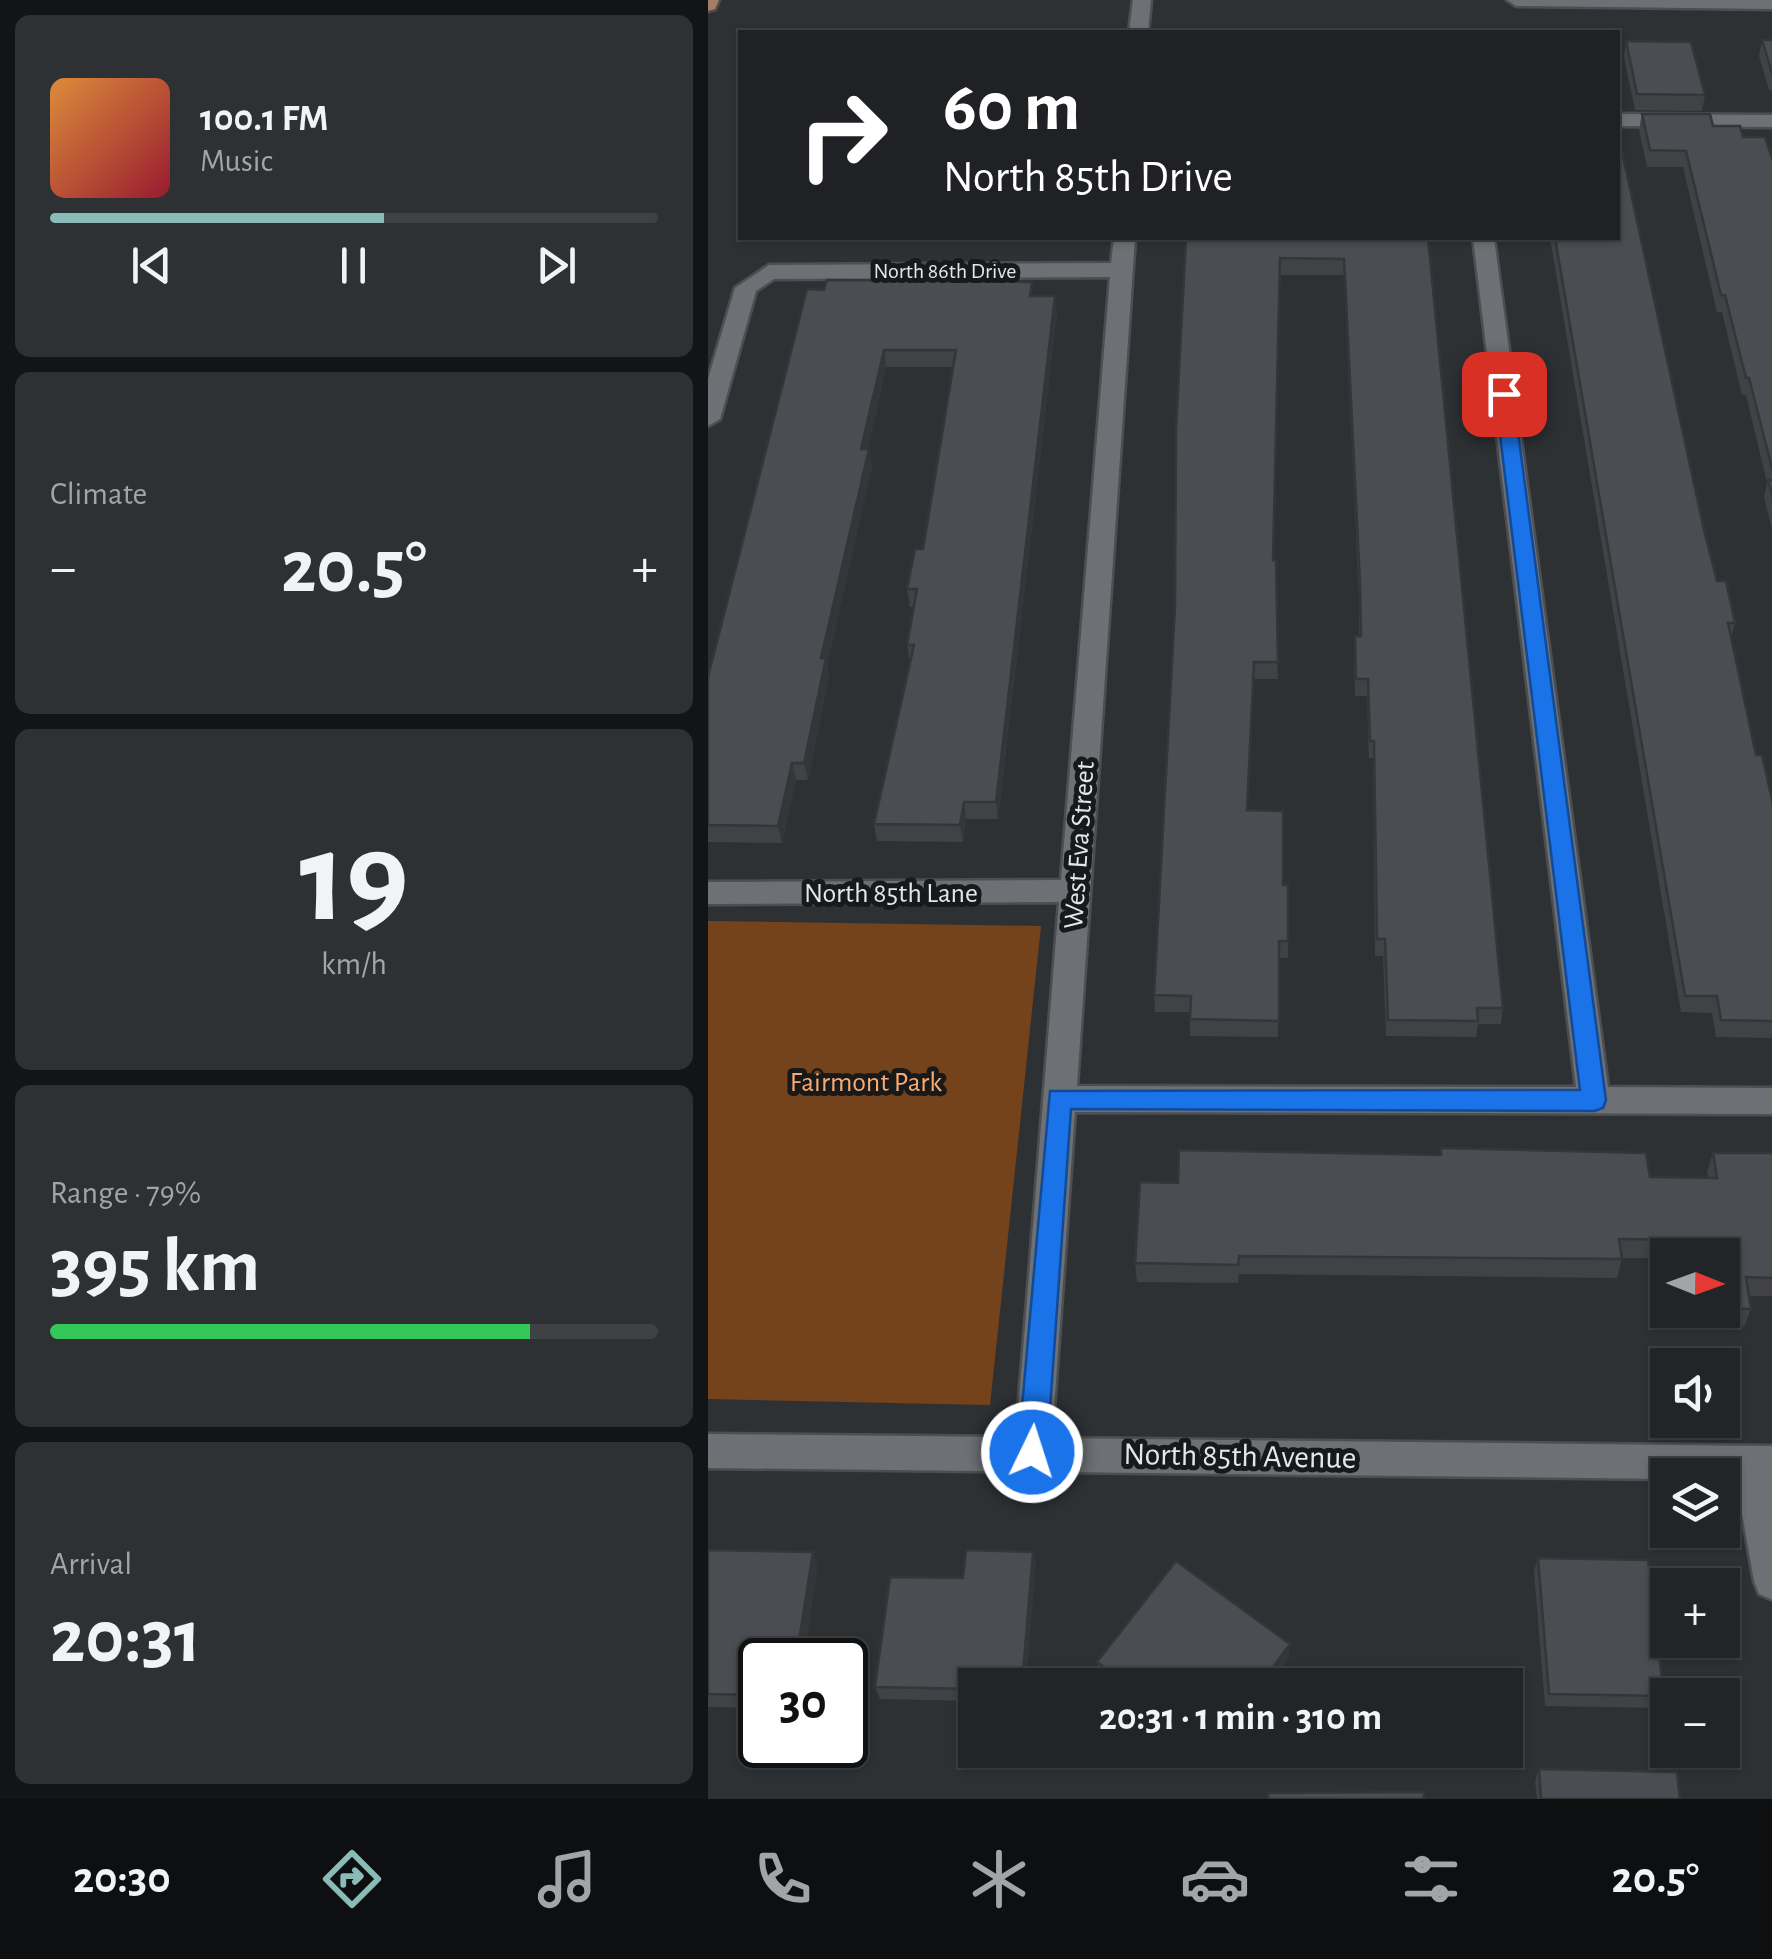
<!DOCTYPE html>
<meta charset="utf-8">
<style>
body{margin:0;font-family:"Alegreya Sans",sans-serif;background:#2e3133;color:#f1f3f6;height:100vh;display:flex;flex-direction:column;font-size:38px;white-space:nowrap}
*{box-sizing:border-box;margin:0}
p{font-size:32px;color:#a2a5a7}
.icon{flex:none;width:55px;height:55px;fill:none;stroke:currentColor;stroke-width:2;stroke-linecap:round;stroke-linejoin:round}
.map{position:relative;flex:1;overflow:hidden}
.side{display:flex;flex-direction:column;gap:15px;padding:15px;background:#131415;width:708px}
.side>*{flex:none}
.banner{position:absolute;left:30px;top:30px;width:882px;height:210px;border-radius:0px;box-shadow:0 2px 8px #0004,0 0 0 2px #3f4244;background:#202124;color:#fff;overflow:hidden}
.needle{width:65px;rotate:91deg}
.controls{position:absolute;left:942px;top:1238px;display:grid;gap:20px}
.controls a{display:grid;place-items:center;width:90px;height:90px;border-radius:0px;background:#222527;box-shadow:0 2px 8px #0004,0 0 0 2px #3f4244;font-size:50px}
.speed{position:absolute;left:30px;top:1638px;display:flex;gap:20px;font-size:50px;font-weight:700;text-align:center}
.speed>*{display:grid;place-content:center;width:130px;height:130px;border-radius:50%;background:#222527;box-shadow:0 2px 8px #0004,0 0 0 2px #3f4244;line-height:1}
.speed .limit{border:5px solid #111;border-radius:15px;background:#fff;color:#111}
.pin{position:absolute;display:grid;place-items:center;width:85px;height:85px;color:#fff;margin:-42px;border-radius:20px;box-shadow:0 5px 15px #0006}
.me{position:absolute;width:110px;margin:-55px;rotate:4deg;stroke-linejoin:round;filter:drop-shadow(0 0 8px #0008)}
.turn{display:flex;align-items:center;gap:35px;height:210px;padding:0 40px;font-size:45px}
.turn .icon{width:130px;height:130px;stroke-width:2.5}
.turn b{display:block;font-size:70px;line-height:85px}
.big{font-size:75px;font-weight:700;line-height:1.1}
.side .widget{flex:1;display:flex;flex-direction:column;justify-content:center;gap:15px;min-width:0;padding:0 35px;border-radius:15px;background:#2e3133}
.side .dial{align-items:center;gap:0}
.dial b{font-size:130px;line-height:1}
.song{display:flex;align-items:center;gap:30px}
.cover{width:120px;height:120px;border-radius:15px;background:linear-gradient(135deg,hsl(30 70% 55%),hsl(350 70% 35%))}
.played{height:10px;border-radius:5px;background:linear-gradient(90deg,#8bbbb9 55%,#3f4244 55%)}
.keys{display:flex;justify-content:space-around;direction:ltr}
.heat{display:flex;justify-content:space-between;align-items:center;font-size:55px;direction:ltr}
.charge{height:15px;border-radius:8px;background:linear-gradient(90deg,#34c759 79%,#3f4244 0)}
.trip{position:absolute;left:250px;top:1668px;width:565px;height:100px;border-radius:0px;background:#222527;box-shadow:0 2px 8px #0004,0 0 0 2px #3f4244;font-weight:700;line-height:100px;text-align:center}
.tabs{display:flex;height:160px;justify-content:space-around;align-items:center;background:#0e0f10;color:#a2a5a7}
.tabs .icon{width:70px;height:70px}
.tabs .selected{color:#8bbbb9}
.tabs b{font-size:45px;color:#f1f3f6}
main{display:flex;flex:1;min-height:0}
.map>svg:first-child{display:block}
.green{fill:#75431b}
.lines{fill:none;stroke-linecap:round;stroke-linejoin:round}
.minor-casing{stroke:#4c4e51;stroke-width:5}
.major-casing{stroke:#4c4e51;stroke-width:5}
.minor{fill:#6d7074;fill-rule:evenodd}
.major{fill:#a37e65;fill-rule:evenodd}
.wall{fill:#404246}
.shaded-wall{fill:#343639}
.building{fill:#4a4d51;stroke:#343639;stroke-width:2.5}
.route{fill:#1a73e8;stroke:#114b97;stroke-width:2.5}
.labels{text-anchor:middle;stroke-width:10;stroke-linejoin:round;paint-order:stroke}
.far-street-label{font-size:22px;fill:#e4e6e8;stroke:#17191a}
.street-label{font-size:28px;fill:#e4e6e8;stroke:#17191a}
.park-label{font-size:28px;fill:#fcaa6f;stroke:#17191a}
.near-street-label{font-size:32px;fill:#e4e6e8;stroke:#17191a}
</style>
<main>
<section class="side">
<div class="widget">
<div class="song"><i class="cover"></i><div><b>100.1 FM</b><p>Music</p></div></div>
<div class="played"></div>
<div class="keys"><svg class="icon" aria-label="previous" viewBox="0 0 24 24"><path d="M18 5L8 12l10 7zM5 5v14"/></svg><svg class="icon" aria-label="pause" viewBox="0 0 24 24"><path d="M8 5v14M16 5v14"/></svg><svg class="icon" aria-label="next" viewBox="0 0 24 24"><path d="M6 5l10 7-10 7zM19 5v14"/></svg></div>
</div>
<div class="widget"><p>Climate</p>
<div class="heat"><a>−</a><b class="big">20.5°</b><a>+</a></div>
</div>
<div class="widget dial"><b>19</b><p>km/h</p></div>
<div class="widget"><p>Range · 79%</p><b class="big">395 km</b><div class="charge"></div></div>
<div class="widget"><p>Arrival</p><b class="big">20:31</b></div>
</section>
<div class="map">
<svg width="1065" height="1799" viewBox="0 0 1065 1799">
<rect width="100%" height="100%" fill="#2e3134"/>
<path class="green" d="M 0,921 L 333,926 L 282,1405 L 0,1399 Z"/>
<g class="lines">
<g class="minor-casing">
<path id="minor" d="M 425,0 L 443,0 L 440,32 L 421,32 Z
M 799,0 L 1065,0 L 1065,9 L 808,6 Z
M 910,114 L 1065,115 L 1065,127 L 910,126 Z
M 406,238 L 427,238 L 369,1086 L 868,1087 L 765,238 L 786,238 L 900,1087 L 1065,1088 L 1065,1114 L 367,1112 L 344,1438 L 1065,1446 L 1065,1600 L 1051,1594 L 1046,1581 L 1028,1480 L 1015,1480 L 1015,1475 L 960,1475 L 960,1479 L 0,1468 L 0,1434 L 308,1437 L 351,902 L 0,904 L 0,882 L 353,880 L 402,277 L 66,279 L 48,291 L 12,419 L 0,426 L 0,379 L 27,288 L 61,265 L 403,263 Z"/>
</g>
<g class="major-casing">
<path id="major" d="M 0,0 L 11,0 L 7,9 L 0,11 Z"/>
</g>
<use href="#minor" class="minor"/>
<use href="#major" class="major"/>
</g>
<path class="wall" d="M 1054,40 L 1065,40 L 1065,90 L 1061,90 L 1051,56 Z
M 918,41 L 997,95 L 994,111 L 927,110 L 916,57 Z
M 934,114 L 1005,126 L 1035,137 L 1065,161 L 1065,533 L 1056,497 L 1059,483 L 1038,395 L 1034,395 L 1014,312 L 1009,312 L 975,167 L 939,167 L 931,130 Z
M 478,238 L 720,238 L 795,1008 L 793,1024 L 770,1024 L 768,1037 L 678,1036 L 675,956 L 667,956 L 665,758 L 661,758 L 659,696 L 647,696 L 646,653 L 647,636 L 651,636 L 651,600 L 636,275 L 572,275 L 565,560 L 570,679 L 545,679 L 539,810 L 575,885 L 580,941 L 580,958 L 571,958 L 570,1037 L 482,1036 L 482,1012 L 447,1012 L 446,995 L 467,607 Z
M 842,238 L 910,238 L 996,530 L 1009,581 L 1027,623 L 1023,638 L 1048,755 L 1065,804 L 1065,1038 L 1008,1037 L 1004,1013 L 973,1012 Z
M 99,289 L 326,296 L 349,313 L 290,819 L 258,819 L 255,842 L 169,841 L 166,824 L 202,662 L 199,645 L 206,607 L 202,607 L 199,589 L 215,549 L 245,367 L 178,367 L 160,449 L 161,449 L 164,466 L 119,665 L 121,675 L 100,780 L 88,780 L 74,843 L 0,842 L 0,677 Z
M 733,1148 L 942,1177 L 1000,1178 L 999,1172 L 1005,1153 L 1065,1153 L 1065,1296 L 1041,1296 L 1043,1309 L 1036,1327 L 990,1326 L 988,1310 L 1015,1310 L 1015,1255 L 960,1255 L 960,1258 L 914,1258 L 909,1278 L 531,1274 L 530,1283 L 429,1282 L 427,1263 L 470,1183 L 732,1155 Z
M 0,1550 L 105,1552 L 110,1566 L 52,1660 L 52,1708 L 0,1707 Z
M 325,1552 L 328,1565 L 268,1685 L 268,1701 L 172,1699 L 167,1687 L 255,1578 Z
M 830,1558 L 956,1696 L 951,1708 L 837,1706 L 826,1571 Z
M 581,1657 L 561,1685 L 405,1685 L 391,1675 L 389,1662 Z
M 490,1750 L 514,1750 L 505,1762 Z
M 831,1769 L 972,1799 L 829,1799 L 827,1781 Z"/>
<path class="shaded-wall" d="M 347,296 L 349,313 L 290,819 L 288,802 Z
M 176,350 L 178,367 L 156,466 L 153,449 Z
M 161,449 L 164,466 L 119,665 L 121,675 L 100,780 L 96,763 L 113,658 Z
M 84,763 L 88,780 L 74,843 L 70,826 Z
M 256,802 L 258,819 L 255,842 L 252,825 Z
M 105,1552 L 110,1566 L 96,1660 L 88,1660 Z
M 325,1552 L 328,1565 L 318,1685 L 314,1685 Z
M 582,1644 L 581,1657 L 561,1685 L 552,1685 Z
M 505,1750 L 514,1750 L 505,1762 Z"/>
<path class="building" d="M 1054,40 L 1065,40 L 1065,73 L 1064,73 Z
M 918,41 L 983,42 L 997,95 L 929,94 Z
M 934,114 L 1002,114 L 1005,126 L 1032,126 L 1035,137 L 1057,137 L 1065,161 L 1065,472 L 1041,378 L 1038,378 L 1017,295 L 1013,295 L 978,151 L 942,150 Z
M 910,133 L 996,530 L 1009,581 L 1018,581 L 1027,623 L 1020,623 L 1048,755 L 1054,755 L 1065,804 L 1065,1021 L 1013,1020 L 1009,996 L 977,996 L 847,238 L 910,238 Z
M 478,238 L 720,238 L 795,1008 L 769,1008 L 770,1021 L 680,1020 L 677,939 L 669,939 L 666,741 L 662,741 L 660,679 L 648,679 L 647,636 L 653,636 L 652,583 L 636,259 L 572,258 L 565,560 L 568,560 L 570,662 L 546,662 L 539,810 L 575,811 L 575,885 L 580,885 L 580,941 L 571,941 L 571,1021 L 482,1019 L 483,996 L 446,995 L 467,607 L 468,429 Z
M 119,280 L 324,282 L 322,296 L 347,296 L 288,802 L 256,802 L 252,825 L 166,824 L 206,645 L 199,645 L 209,589 L 199,589 L 207,549 L 215,549 L 248,350 L 176,350 L 153,449 L 161,449 L 113,658 L 118,658 L 96,763 L 84,763 L 70,826 L 0,825 L 0,677 L 99,289 L 116,290 Z
M 1060,480 L 1065,480 L 1065,499 Z
M 733,1148 L 938,1153 L 942,1177 L 1009,1178 L 1005,1153 L 1065,1153 L 1065,1278 L 1038,1277 L 1043,1309 L 1015,1308 L 1015,1255 L 988,1255 L 986,1240 L 911,1239 L 914,1259 L 531,1256 L 530,1265 L 427,1263 L 432,1182 L 470,1183 L 471,1150 L 733,1155 Z
M 0,1550 L 105,1552 L 88,1660 L 52,1660 L 52,1695 L 0,1694 Z
M 258,1550 L 325,1552 L 314,1685 L 268,1685 L 268,1689 L 167,1687 L 182,1577 L 255,1578 Z
M 830,1558 L 940,1560 L 956,1696 L 841,1694 Z
M 468,1561 L 582,1644 L 552,1685 L 420,1685 L 389,1662 Z
M 831,1769 L 969,1772 L 972,1799 L 833,1799 Z
M 716,1792 L 716,1799 L 560,1799 L 560,1793 Z"/>
<path class="route" d="M 796,389 L 805,394 L 898,1100 L 895,1108 L 886,1111 L 363,1109 L 339,1452 L 334,1461 L 324,1465 L 315,1461 L 310,1452 L 342,1091 L 872,1090 L 787,394 Z"/>
<g class="labels">
<g class="far-street-label">
<text x="237" y="278">North 86th Drive</text>
</g>
<g class="street-label">
<text transform="translate(370 845) rotate(-86)" y="10">West Eva Street</text>
<text x="183" y="902">North 85th Lane</text>
</g>
<g class="park-label">
<text x="158" y="1091">Fairmont Park</text>
</g>
<g class="near-street-label">
<text transform="translate(532 1455) rotate(1)" y="11">North 85th Avenue</text>
</g>
</g>
</svg>
<div class="controls">
<a><svg class="needle" viewBox="-14 -14 28 28"><path d="M0-13l5 13h-10z" fill="#e53935"/><path d="M0 13l5-13h-10z" fill="#a2a5a7"/></svg></a>
<a><svg class="icon" aria-label="sound" viewBox="0 0 24 24"><path d="M4 9h4l5-4v14l-5-4H4zM17 9q2 3 0 6"/></svg></a>
<a><svg class="icon" aria-label="layers" viewBox="0 0 24 24"><path d="M12 4l9 5-9 5-9-5zM3 14l9 5 9-5"/></svg></a>
<a>+</a>
<a>−</a>
</div>
<div class="speed"><div class="limit">30</div></div>
<div class="pin" style="left:796px;top:394px;background:#d93025"><svg class="icon" aria-label="arrive" viewBox="0 0 24 24"><path d="M6 21V4h12l-3 4 3 4H6"/></svg></div>
<svg class="me" style="left:324px;top:1452px" viewBox="-20 -20 40 40"><circle r="17" fill="#1a73e8" stroke="#fff" stroke-width="3"/><path d="M0-11L8 9 0 5-8 9z" fill="#fff"/></svg>
<div class="trip">20:31 · 1 min · 310 m</div>
<div class="banner">
<div class="turn"><svg class="icon" aria-label="right" viewBox="0 0 24 24"><path d="M7 20v-9h11M14 6l5 5-5 5"/></svg><div><b>60 m</b>North 85th Drive</div></div>
</div>
</div>
</main>
<nav class="tabs">
<b>20:30</b>
<svg class="icon selected" aria-label="directions" viewBox="0 0 24 24"><path d="M12 3l9 9-9 9-9-9zM9 14v-3h6M13 9l2 2-2 2"/></svg>
<svg class="icon" aria-label="music" viewBox="0 0 24 24"><path d="M9 18V5l10-2v13"/><circle cx="6" cy="18" r="3"/><circle cx="16" cy="16" r="3"/></svg>
<svg class="icon" aria-label="phone" viewBox="0 0 24 24"><path d="M5 4h4l2 5-3 2q2 4 5 5l2-3 5 2v4C11 20 4 13 5 4z"/></svg>
<svg class="icon" aria-label="climate" viewBox="0 0 24 24"><path d="M12 3v18M4 7l16 10M4 17L20 7"/></svg>
<svg class="icon" aria-label="car" viewBox="0 0 24 24"><path d="M5 17H2v-5l4-1 3-4h7l3 4 3 1v5h-3M9 17h6M6 11h13"/><circle cx="7" cy="17" r="2"/><circle cx="17" cy="17" r="2"/></svg>
<svg class="icon" aria-label="filters" viewBox="0 0 24 24"><path d="M4 7h16M4 17h16"/><circle cx="9" cy="7" r="2"/><circle cx="15" cy="17" r="2"/></svg>
<b>20.5°</b>
</nav>
